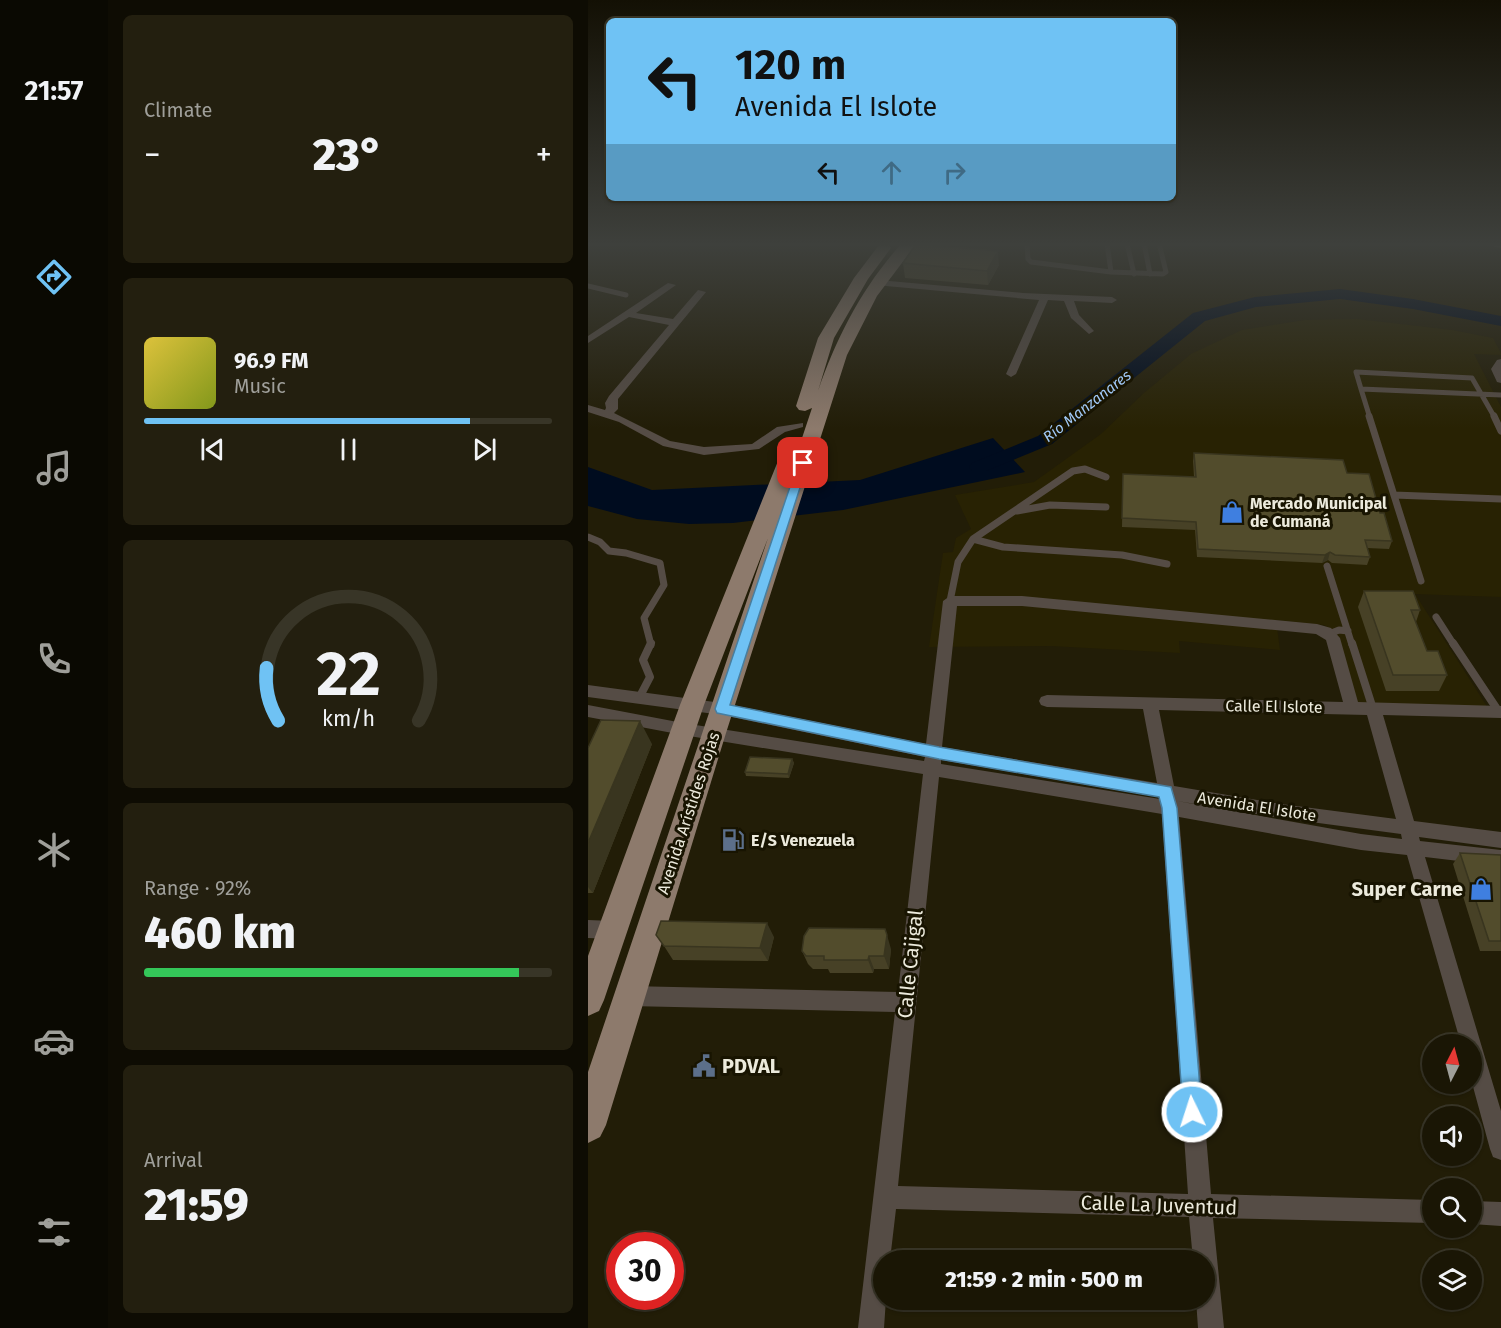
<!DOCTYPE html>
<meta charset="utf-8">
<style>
body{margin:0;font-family:"Fira Sans",sans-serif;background:#231f0f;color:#f1f3f6;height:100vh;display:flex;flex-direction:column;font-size:22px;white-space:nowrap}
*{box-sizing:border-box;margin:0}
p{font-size:20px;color:#9f9f9a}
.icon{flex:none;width:33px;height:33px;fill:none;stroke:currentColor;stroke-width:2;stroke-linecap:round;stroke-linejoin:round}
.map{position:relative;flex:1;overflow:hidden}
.sheet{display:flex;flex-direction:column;gap:15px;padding:15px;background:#0e0c03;width:480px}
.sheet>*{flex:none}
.hud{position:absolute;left:18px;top:18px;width:570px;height:183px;border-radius:9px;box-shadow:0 2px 4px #0004,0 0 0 2px #383527;background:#6fc2f4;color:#111;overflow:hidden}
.needle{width:39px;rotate:6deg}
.buttons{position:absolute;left:834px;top:1034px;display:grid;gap:12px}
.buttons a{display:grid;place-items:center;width:60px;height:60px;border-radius:50%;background:#1a1605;box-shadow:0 2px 4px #0004,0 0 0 2px #383527;font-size:30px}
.speed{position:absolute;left:18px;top:1232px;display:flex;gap:12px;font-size:30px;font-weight:700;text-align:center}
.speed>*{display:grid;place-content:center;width:78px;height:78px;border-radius:50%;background:#1a1605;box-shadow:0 2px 4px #0004,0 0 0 2px #383527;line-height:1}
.speed .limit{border:9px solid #d22;background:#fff;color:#111}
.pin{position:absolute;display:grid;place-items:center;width:51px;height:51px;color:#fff;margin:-26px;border-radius:12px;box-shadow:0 3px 9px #0006}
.me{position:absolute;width:66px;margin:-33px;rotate:356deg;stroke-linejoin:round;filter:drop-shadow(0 0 4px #0008)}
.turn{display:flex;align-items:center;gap:21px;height:126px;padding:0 30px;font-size:27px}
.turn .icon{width:78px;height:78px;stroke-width:2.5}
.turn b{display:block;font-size:42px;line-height:51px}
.lanes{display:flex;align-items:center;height:57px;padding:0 30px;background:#0003;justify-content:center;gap:30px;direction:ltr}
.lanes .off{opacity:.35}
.big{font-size:45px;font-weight:800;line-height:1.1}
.sheet .card{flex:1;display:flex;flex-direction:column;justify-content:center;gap:9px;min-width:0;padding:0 21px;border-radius:9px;background:#231f0f}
.sheet .dial{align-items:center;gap:0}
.dial svg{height:156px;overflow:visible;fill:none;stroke:#383527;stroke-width:7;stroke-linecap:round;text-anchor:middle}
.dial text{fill:#f1f3f6;stroke:none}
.song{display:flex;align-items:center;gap:18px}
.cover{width:72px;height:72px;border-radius:9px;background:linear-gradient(135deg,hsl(50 70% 55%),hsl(70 70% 35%))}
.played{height:6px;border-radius:3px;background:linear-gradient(90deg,#6fc2f4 80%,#383527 80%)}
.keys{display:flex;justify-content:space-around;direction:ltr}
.heat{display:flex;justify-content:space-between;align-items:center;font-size:33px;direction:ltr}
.charge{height:9px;border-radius:4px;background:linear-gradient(90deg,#34c759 92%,#383527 0)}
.trip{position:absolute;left:285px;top:1250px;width:342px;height:60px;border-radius:30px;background:#1a1605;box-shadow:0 2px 4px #0004,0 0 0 2px #383527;font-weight:800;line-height:60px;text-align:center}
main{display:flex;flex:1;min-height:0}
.tab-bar{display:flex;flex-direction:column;width:108px;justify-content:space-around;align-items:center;background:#0a0902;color:#9f9f9a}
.tab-bar .icon{width:42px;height:42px}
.tab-bar .selected{color:#6fc2f4}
.tab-bar b{font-size:27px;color:#f1f3f6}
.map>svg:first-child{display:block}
.built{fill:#282203}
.water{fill:#000c1f}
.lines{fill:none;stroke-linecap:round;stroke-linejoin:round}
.river{fill:#000c1f;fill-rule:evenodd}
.lane-far2{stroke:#554c45;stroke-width:5}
.lane-far1{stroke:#554c45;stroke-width:7}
.lane{stroke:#554c45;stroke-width:8}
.street{fill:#554c45;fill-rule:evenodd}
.secondary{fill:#75665b;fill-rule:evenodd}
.primary{fill:#8d7a6c;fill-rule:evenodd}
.wall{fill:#474126}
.shaded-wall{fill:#39351f}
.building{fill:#524c2c;stroke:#39351f;stroke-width:1.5}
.route{fill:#6fc2f4;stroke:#487e9f;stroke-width:1.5}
.labels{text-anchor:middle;stroke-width:6;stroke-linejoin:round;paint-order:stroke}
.far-water-label{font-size:15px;font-style:italic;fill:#a1c9f7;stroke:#181401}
.poi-label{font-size:16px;font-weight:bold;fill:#eceadc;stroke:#181401;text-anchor:start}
.street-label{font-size:16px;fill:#eceadc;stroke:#181401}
.near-poi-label{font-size:20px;font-weight:bold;fill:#eceadc;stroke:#181401;text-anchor:end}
.near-street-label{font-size:20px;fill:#eceadc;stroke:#181401}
</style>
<main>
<nav class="tab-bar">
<b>21:57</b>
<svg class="icon selected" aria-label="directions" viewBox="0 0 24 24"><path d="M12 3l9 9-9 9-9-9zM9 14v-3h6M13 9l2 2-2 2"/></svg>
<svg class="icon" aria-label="music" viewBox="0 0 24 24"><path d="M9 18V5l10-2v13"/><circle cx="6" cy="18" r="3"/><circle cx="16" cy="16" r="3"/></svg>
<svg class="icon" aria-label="phone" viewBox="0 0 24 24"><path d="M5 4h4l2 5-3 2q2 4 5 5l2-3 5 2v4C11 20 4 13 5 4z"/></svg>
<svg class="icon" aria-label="climate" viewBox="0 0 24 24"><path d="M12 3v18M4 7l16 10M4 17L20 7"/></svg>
<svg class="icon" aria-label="car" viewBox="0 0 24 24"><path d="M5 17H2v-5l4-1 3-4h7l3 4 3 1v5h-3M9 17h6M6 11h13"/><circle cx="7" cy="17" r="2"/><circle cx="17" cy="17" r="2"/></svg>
<svg class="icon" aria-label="filters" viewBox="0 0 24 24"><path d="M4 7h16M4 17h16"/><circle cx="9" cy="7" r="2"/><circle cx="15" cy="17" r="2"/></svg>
</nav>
<section class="sheet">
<div class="card"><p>Climate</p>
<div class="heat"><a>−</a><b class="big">23°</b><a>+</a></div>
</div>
<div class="card">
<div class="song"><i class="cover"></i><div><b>96.9 FM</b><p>Music</p></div></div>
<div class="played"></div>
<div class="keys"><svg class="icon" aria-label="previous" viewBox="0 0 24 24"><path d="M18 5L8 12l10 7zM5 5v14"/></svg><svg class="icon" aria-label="pause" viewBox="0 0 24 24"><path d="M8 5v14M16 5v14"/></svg><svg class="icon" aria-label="next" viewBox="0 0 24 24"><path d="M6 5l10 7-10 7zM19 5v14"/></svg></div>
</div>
<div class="card dial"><svg viewBox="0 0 100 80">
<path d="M14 69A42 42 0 1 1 86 69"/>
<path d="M14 69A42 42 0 0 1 8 42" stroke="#6fc2f4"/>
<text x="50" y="56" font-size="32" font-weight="700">22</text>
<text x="50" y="72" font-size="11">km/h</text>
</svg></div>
<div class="card"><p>Range · 92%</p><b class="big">460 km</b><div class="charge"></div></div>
<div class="card"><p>Arrival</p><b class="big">21:59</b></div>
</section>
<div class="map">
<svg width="913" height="1328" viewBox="0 0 913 1328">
<rect width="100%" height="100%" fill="#221d07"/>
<path class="built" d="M 769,319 L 864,330 L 905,338 L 913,353 L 913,355 L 886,354 L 913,407 L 913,597 L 827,594 L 900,708 L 770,706 L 743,629 L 736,625 L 688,620 L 692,650 L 591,641 L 592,653 L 463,646 L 341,647 L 355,553 L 365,552 L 368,538 L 383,529 L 367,495 L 446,482 L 513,434 L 556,393 L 603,354 L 654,330 L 717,320 Z"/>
<path class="water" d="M 405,438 L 437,472 L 255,510 L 145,523 L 101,524 L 49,519 L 0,506 L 0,467 L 64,490 L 272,480 Z"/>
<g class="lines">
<path class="river" d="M 752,289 L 825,299 L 913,316 L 913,326 L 825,309 L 752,299 L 668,307 L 617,321 L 464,444 L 398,471 L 384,471 L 381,467 L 384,463 L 450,436 L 605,313 L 667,297 Z"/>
<path class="lane-far2" d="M 439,243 L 440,259 L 443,262 L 523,272 L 575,274 L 578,272 L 571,243
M 519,243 L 523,272
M 539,243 L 546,274
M 556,243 L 562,274
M 0,286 L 38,295
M 773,389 L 768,372 L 884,378 L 907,418
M 782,418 L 773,389 L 913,395"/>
<path class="lane-far1" d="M 781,416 L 833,581
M 906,416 L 913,431
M 806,495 L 913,499
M 429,511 L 462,505 L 518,507
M 0,537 L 12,542 L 21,551 L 38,553 L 72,563 L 76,585 L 56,618 L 63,645
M 385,539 L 415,547 L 534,555 L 579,564
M 739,566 L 764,645
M 362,601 L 370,562 L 385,539 L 485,471 L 497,469 L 518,477
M 848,617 L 866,645
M 741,634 L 751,630 L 760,631"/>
<path class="lane" d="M 764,643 L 785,709
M 865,643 L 911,712
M 51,698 L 62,677 L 55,660 L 63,643"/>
<path class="street" d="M 290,280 L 435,293 L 524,297 L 529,300 L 524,303 L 486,301 L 491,315 L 506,331 L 501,334 L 483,318 L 476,301 L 460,300 L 428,374 L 423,377 L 418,374 L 451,300 L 287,285 L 285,283 Z
M 80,283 L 88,285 L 48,313 L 85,319 L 110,290 L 118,292 L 30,399 L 30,409 L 26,413 L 82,441 L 116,447 L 164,444 L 189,427 L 215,423 L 215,427 L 197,432 L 171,449 L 116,455 L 75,446 L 31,422 L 0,412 L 0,405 L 17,410 L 18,408 L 17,403 L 21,396 L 81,325 L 41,317 L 0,343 L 0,336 Z
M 913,359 L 913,383 L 909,382 L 903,369 L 909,360 Z
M 362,596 L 434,596 L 729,624 L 743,628 L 752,638 L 770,702 L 913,706 L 913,718 L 795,715 L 826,821 L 913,832 L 913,848 L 831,837 L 832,841 L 913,850 L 913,866 L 837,857 L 913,1111 L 913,1160 L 905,1157 L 902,1149 L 884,1083 L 884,1044 L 873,1044 L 819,855 L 773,850 L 591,817 L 623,1194 L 844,1200 L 844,1223 L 625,1218 L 636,1328 L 610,1328 L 608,1299 L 616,1299 L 616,1260 L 605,1260 L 601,1217 L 308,1209 L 302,1260 L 296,1260 L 296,1299 L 298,1299 L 296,1328 L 270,1328 L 307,1012 L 41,1006 L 34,1003 L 31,996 L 34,989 L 41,986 L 310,992 L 335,774 L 95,735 L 0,717 L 0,705 L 95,723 L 336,761 L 337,757 L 134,715 L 0,697 L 0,685 L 134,703 L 338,744 L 355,601 ZM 369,606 L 434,606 L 728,634 L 738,640 L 755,702 L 459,695 L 453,697 L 451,701 L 453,705 L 459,707 L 555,709 L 569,783 L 354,747 ZM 571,710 L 779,715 L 808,819 L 693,804 L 586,786 ZM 353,760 L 571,797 L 572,799 L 353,764 ZM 351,777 L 574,814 L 600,1194 L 310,1186 ZM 589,801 L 693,818 L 813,834 L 814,839 L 773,834 Z
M 0,920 L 25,921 L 32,924 L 35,930 L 32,936 L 25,939 L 0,938 Z
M 884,1201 L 913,1202 L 913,1226 L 884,1224 Z"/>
<path class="secondary" d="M 902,243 L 913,243 L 913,248 L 904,246 Z"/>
<path class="primary" d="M 314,243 L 329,243 L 289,296 L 259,355 L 138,733 L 18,1125 L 12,1137 L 0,1143 L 0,1072 L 180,538 L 116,705 L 16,1000 L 11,1011 L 0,1016 L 0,956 L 92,705 L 192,456 L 194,452 L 201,450 L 209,453 L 224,408 L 217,411 L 211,410 L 208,406 L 230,338 L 266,278 L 291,245 L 301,245 L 303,248 L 280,279 L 246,338 L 230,391 C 249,336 275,286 314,243 Z"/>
</g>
<path class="wall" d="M 315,263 L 411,265 L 400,285 L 317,278 Z
M 606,453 L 759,473 L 792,513 L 804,541 L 801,549 L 779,548 L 782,557 L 779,565 L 744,563 L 740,560 L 734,563 L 609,557 L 607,530 L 534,527 L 535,474 L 606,477 L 605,461 Z
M 776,591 L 832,610 L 828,622 L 839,651 L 859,675 L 851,691 L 798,691 L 770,607 Z
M 64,744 L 5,893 L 0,893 L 0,748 Z
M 204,759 L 206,763 L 201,778 L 158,776 L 157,772 Z
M 872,853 L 913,855 L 913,951 L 892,951 L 865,864 Z
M 186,937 L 180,961 L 85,960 L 76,946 Z
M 303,949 L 301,969 L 286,969 L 285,973 L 242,973 L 240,969 L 225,969 L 220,964 L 214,951 Z"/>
<path class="shaded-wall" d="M 410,251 L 411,265 L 400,285 L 399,271 Z
M 742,552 L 740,560 L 734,563 L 737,555 Z
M 52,721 L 64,744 L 5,893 L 0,887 L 0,843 Z
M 204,759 L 206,763 L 201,778 L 200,774 Z
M 179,923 L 186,937 L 180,961 L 172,948 Z
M 299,935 L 303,949 L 301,969 L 296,956 Z
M 281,956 L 286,969 L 285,973 L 280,960 Z"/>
<path class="building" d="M 328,244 L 410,251 L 399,271 L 315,263 Z
M 606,453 L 755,460 L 759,473 L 781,474 L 792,513 L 796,513 L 804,541 L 777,540 L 782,557 L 747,555 L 742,552 L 737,555 L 610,549 L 608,522 L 534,518 L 535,474 L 608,477 Z
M 776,591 L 825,591 L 832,610 L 823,610 L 839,651 L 850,651 L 859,675 L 805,675 Z
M 13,720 L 52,721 L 0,843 L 0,748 Z
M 162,757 L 204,759 L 200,774 L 157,772 Z
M 872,853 L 913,855 L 913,941 L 901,941 Z
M 73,921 L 179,923 L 172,948 L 76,946 L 68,935 Z
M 221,928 L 297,929 L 299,935 L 296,956 L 281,956 L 280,960 L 236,960 L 236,956 L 218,956 L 214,951 L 216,936 Z"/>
<linearGradient id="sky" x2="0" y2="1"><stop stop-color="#131004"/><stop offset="0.57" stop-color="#3e403c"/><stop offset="1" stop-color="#3e403c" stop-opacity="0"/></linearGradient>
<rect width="913" height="429" fill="url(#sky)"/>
<path class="route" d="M 215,460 L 220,463 L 142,705 L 351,747 L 583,787 L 589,808 L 614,1112 L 612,1119 L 604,1122 L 597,1119 L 595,1112 L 574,808 L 571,797 L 351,759 L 129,713 L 127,709 L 210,463 Z"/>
<defs>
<g id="shop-bare" transform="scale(1.8)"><path d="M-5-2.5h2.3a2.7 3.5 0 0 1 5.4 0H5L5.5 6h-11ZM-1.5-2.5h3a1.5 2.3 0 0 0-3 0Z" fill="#3f7fe0" stroke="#181401" stroke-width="2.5" paint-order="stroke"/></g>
<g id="fuel-bare" transform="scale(1.8)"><path d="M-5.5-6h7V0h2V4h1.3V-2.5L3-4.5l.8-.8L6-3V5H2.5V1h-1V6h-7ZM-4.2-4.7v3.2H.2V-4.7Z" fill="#5c6f8a" stroke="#181401" stroke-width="2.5" paint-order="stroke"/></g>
<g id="civic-bare" transform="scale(1.8)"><path d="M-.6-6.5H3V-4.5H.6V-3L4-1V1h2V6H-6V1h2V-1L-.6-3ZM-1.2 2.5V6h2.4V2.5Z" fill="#5c6f8a" stroke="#181401" stroke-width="2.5" paint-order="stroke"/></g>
</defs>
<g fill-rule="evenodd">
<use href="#shop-bare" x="644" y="512"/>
<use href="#fuel-bare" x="145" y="840"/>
<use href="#shop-bare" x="893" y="889"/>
<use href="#civic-bare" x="116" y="1066"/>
</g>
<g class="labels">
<g class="far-water-label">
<text transform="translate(499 406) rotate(-38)" y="5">Río Manzanares</text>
</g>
<g class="poi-label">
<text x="662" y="509">Mercado Municipal<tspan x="662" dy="18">de Cumaná</tspan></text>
<text x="163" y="846">E/S Venezuela</text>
</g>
<g class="street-label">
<text transform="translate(686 706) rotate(1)" y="6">Calle El Islote</text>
<text transform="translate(669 806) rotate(9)" y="6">Avenida El Islote</text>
<text transform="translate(100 813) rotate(-72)" y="6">Avenida Arístides Rojas</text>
</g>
<g class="near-poi-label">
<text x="875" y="896">Super Carne</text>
<text x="134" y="1073" text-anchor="start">PDVAL</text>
</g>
<g class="near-street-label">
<text transform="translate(322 964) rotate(-84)" y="7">Calle Cajigal</text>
<text transform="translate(571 1205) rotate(2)" y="7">Calle La Juventud</text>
</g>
</g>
</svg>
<div class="buttons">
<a><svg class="needle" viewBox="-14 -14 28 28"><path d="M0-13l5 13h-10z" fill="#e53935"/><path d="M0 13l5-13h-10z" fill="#9f9f9a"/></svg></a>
<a><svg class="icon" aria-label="sound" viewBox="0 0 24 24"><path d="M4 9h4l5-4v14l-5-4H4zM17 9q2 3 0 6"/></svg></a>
<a><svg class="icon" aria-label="search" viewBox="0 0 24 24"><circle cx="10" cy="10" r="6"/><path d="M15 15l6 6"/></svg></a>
<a><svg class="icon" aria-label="layers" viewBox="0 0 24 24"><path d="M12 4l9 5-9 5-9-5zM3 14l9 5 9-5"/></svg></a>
</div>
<div class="speed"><div class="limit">30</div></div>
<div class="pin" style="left:215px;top:463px;background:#d93025"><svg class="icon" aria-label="arrive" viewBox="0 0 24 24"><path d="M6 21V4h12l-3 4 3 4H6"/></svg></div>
<svg class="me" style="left:604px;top:1112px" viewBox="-20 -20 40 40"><circle r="17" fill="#6fc2f4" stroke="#fff" stroke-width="3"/><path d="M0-11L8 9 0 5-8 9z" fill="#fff"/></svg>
<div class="trip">21:59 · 2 min · 500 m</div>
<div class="hud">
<div class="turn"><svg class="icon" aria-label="left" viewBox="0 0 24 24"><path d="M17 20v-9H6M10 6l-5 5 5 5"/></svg><div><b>120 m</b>Avenida El Islote</div></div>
<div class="lanes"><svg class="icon" aria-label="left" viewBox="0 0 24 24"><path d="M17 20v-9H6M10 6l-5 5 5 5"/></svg><svg class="icon off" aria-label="ahead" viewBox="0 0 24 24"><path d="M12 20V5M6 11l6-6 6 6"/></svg><svg class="icon off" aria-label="right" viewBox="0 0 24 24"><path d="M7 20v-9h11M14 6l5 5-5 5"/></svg></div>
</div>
</div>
</main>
